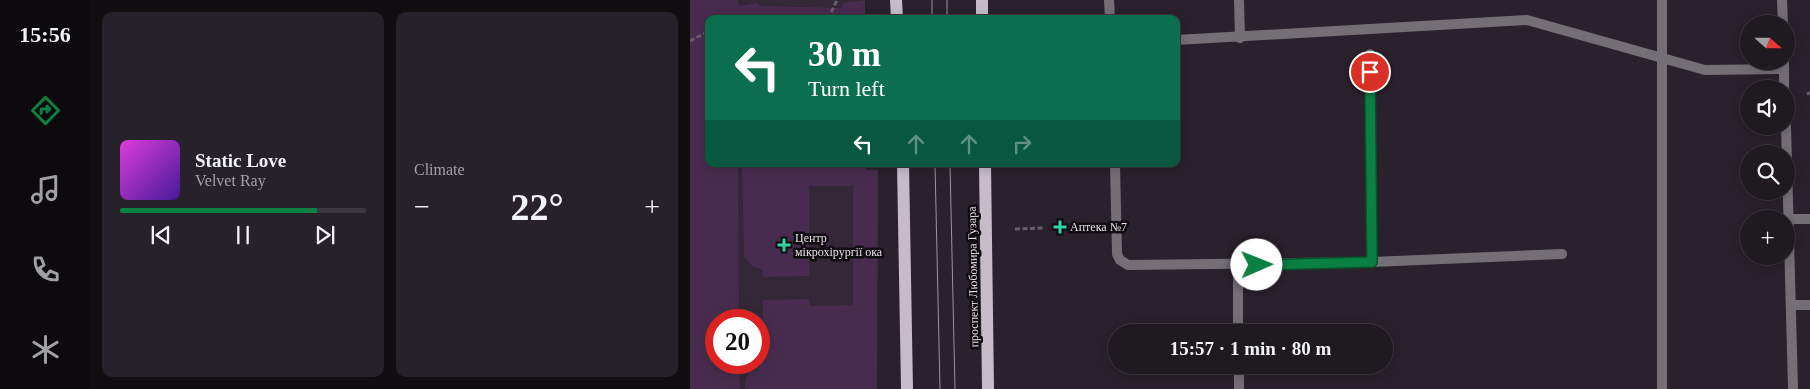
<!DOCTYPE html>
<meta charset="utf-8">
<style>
body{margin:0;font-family:"Times New Roman",serif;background:#272229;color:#f1f3f6;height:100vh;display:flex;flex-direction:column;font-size:19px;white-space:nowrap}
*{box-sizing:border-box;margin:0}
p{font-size:16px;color:#a1a0a5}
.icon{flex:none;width:28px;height:28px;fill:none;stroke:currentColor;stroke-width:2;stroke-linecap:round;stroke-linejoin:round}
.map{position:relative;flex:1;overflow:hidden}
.drawer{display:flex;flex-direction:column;gap:12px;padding:12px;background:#110e12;width:600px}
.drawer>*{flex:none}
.banner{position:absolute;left:15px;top:15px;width:475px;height:152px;border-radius:10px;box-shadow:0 2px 12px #0003,0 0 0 1px #3c383e;background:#0b6e4f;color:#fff;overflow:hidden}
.needle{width:32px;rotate:111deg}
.controls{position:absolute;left:1050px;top:15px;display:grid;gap:10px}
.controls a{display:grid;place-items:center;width:55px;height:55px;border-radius:50%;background:#1f1920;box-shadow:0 2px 12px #0003,0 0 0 1px #3c383e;font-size:25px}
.speed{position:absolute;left:15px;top:309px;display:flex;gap:10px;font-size:25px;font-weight:700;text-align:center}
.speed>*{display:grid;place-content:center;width:65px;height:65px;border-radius:50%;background:#1f1920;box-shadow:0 2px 12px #0003,0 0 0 1px #3c383e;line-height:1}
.speed .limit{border:8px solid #d22;background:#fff;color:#111}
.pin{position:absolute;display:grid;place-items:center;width:42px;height:42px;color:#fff;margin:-21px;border:2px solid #fff;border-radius:50%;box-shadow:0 1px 5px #0007}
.me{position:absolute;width:55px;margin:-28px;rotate:89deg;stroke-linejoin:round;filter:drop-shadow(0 0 4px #0008)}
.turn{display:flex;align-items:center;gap:18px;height:105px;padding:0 20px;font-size:22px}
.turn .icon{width:65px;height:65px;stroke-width:2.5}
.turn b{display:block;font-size:35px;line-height:42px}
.lanes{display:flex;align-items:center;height:48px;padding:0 20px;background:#0003;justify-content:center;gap:25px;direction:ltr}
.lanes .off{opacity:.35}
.big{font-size:38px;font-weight:700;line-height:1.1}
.drawer .widget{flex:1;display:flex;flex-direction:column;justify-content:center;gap:8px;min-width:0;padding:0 18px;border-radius:10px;background:#272229}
.song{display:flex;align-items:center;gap:15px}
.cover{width:60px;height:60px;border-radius:8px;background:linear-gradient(135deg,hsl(300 70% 55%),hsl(260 70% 35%))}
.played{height:5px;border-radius:2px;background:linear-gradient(90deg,#0b8043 80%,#3c383e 80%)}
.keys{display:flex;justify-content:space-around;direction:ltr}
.heat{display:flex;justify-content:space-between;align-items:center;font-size:28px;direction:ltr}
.drawer .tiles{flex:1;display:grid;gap:12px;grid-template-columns:repeat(2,1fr)}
.trip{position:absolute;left:418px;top:324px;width:285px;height:50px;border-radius:25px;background:#1f1920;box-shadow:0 2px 12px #0003,0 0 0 1px #3c383e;font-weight:700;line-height:50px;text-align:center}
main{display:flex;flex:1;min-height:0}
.tabs{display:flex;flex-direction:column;width:90px;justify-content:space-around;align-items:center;background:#0c0a0d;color:#a1a0a5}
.tabs .icon{width:35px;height:35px}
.tabs .selected{color:#0b8043}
.tabs b{font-size:22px;color:#f1f3f6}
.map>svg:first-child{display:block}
.built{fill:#342737;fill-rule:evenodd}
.green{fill:#482c4f}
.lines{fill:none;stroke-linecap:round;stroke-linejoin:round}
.path{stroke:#676069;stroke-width:3;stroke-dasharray:5 2.5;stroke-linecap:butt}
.service{stroke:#746f75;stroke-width:10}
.minor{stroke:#746f75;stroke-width:10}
.primary{stroke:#c5bcc8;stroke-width:12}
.tram{stroke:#9a949c;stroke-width:1}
.route-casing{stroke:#07532c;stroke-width:12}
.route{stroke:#0b8043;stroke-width:9}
.poi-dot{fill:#33d4a8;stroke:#0f0c10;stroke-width:2}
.labels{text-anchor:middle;stroke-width:5;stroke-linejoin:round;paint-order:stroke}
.poi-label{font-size:12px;fill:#e6e1e8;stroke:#0f0c10;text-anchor:start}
.street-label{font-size:12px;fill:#e6e1e8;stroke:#0f0c10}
</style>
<main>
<nav class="tabs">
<b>15:56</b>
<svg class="icon selected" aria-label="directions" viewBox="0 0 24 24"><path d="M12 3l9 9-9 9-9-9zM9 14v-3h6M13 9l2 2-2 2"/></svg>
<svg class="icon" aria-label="music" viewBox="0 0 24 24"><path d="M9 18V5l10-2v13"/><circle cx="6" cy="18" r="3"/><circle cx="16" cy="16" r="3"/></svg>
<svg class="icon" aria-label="phone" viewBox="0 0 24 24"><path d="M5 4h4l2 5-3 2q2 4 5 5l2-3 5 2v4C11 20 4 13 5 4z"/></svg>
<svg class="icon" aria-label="climate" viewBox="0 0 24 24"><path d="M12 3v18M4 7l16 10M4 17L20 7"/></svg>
</nav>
<section class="drawer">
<div class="tiles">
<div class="widget">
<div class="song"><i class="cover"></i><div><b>Static Love</b><p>Velvet Ray</p></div></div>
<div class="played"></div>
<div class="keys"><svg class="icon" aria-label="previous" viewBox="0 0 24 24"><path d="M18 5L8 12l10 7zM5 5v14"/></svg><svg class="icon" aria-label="pause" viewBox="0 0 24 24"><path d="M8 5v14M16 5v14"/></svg><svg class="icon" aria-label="next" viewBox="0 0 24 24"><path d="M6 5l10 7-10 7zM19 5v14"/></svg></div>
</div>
<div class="widget"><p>Climate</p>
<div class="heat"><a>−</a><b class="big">22°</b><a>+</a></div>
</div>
</div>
</section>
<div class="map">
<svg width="1120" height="389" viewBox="0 0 1120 389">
<rect width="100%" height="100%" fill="#29212b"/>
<path class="built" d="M 0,0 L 175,0 L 175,19 L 19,19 L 19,164 L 176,164 L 176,170 L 188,170 L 187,389 L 0,389 ZM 26,320 L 69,320 L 69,362 L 26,362 Z"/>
<path class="green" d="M 0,0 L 47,0 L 50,6 L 68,3 L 69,6 L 152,8 L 153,3 L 175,0 L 175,19 L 19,19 L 19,164 L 48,164 L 49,320 L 26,320 L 26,362 L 49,363 L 50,389 L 0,389 Z
M 52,164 L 176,164 L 176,170 L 188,170 L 187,389 L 55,389 C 56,375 59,366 73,362 L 73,300 L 119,299 L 120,306 L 163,305 L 163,186 L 119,186 L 119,276 L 73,277 L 73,270 L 62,266 L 54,256 Z"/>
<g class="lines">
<path class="path" d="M 41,19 L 43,17
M 138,19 L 147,0
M 0,41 L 19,31
M 1117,94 L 1120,93
M 325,229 L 355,228"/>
<path class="service" d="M 419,0 L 420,19
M 549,0 L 550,38
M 486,40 L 837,20 L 1015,70 L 1094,69
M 680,54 L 682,262
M 425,164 L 427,254 L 430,260 L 438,265 L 682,262 L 872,254
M 1099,219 L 1120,219
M 548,265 L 548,332
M 1101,305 L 1120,305
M 549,365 L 549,389
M 972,389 L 972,0"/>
<path class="minor" d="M 1092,0 L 1093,24
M 1094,61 L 1094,89
M 1096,126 L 1103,389"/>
<path class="primary" d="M 206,0 L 207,19
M 292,0 L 292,19
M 213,164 L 217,389
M 295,164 L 298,389"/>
<path class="tram" d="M 242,0 L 242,19
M 257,0 L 257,19
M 245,164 L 250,389
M 260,164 L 265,389"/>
</g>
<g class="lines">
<g class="route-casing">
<path id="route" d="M 567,265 L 682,262 L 680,72"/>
</g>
<use href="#route" class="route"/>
</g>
<g class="poi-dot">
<path d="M367.5 219.5h5v5h5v5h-5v5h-5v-5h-5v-5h5z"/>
<path d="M91.5 237.5h5v5h5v5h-5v5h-5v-5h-5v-5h5z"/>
</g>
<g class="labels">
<g class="poi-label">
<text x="380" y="231">Аптека №7</text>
<text x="105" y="242">Центр<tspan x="105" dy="14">мікрохірургії ока</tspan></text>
</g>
<g class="street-label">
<text transform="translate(283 277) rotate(-91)" y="4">проспект Любомира Гузара</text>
</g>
</g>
</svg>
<div class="controls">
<a><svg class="needle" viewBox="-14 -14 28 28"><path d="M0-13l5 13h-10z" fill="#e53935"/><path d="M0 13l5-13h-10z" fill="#a1a0a5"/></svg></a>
<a><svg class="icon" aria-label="sound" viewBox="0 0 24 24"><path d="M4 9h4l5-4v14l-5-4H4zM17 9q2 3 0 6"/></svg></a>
<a><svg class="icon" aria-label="search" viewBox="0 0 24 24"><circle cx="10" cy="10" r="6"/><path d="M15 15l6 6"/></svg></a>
<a>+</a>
</div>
<div class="speed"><div class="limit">20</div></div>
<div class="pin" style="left:680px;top:72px;background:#d93025"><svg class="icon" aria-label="arrive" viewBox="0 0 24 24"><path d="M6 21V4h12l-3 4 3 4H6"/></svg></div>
<svg class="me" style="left:567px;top:265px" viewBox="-20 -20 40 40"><circle r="19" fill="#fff"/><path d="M0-13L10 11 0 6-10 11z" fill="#0b8043"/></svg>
<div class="trip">15:57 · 1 min · 80 m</div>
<div class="banner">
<div class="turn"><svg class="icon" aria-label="left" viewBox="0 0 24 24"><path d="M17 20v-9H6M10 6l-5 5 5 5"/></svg><div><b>30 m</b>Turn left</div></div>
<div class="lanes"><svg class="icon" aria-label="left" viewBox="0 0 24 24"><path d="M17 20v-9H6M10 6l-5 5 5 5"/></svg><svg class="icon off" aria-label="ahead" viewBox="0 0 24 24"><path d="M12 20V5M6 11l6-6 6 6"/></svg><svg class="icon off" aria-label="ahead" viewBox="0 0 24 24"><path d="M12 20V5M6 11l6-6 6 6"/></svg><svg class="icon off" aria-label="right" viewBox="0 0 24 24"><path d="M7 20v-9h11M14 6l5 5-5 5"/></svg></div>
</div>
</div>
</main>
